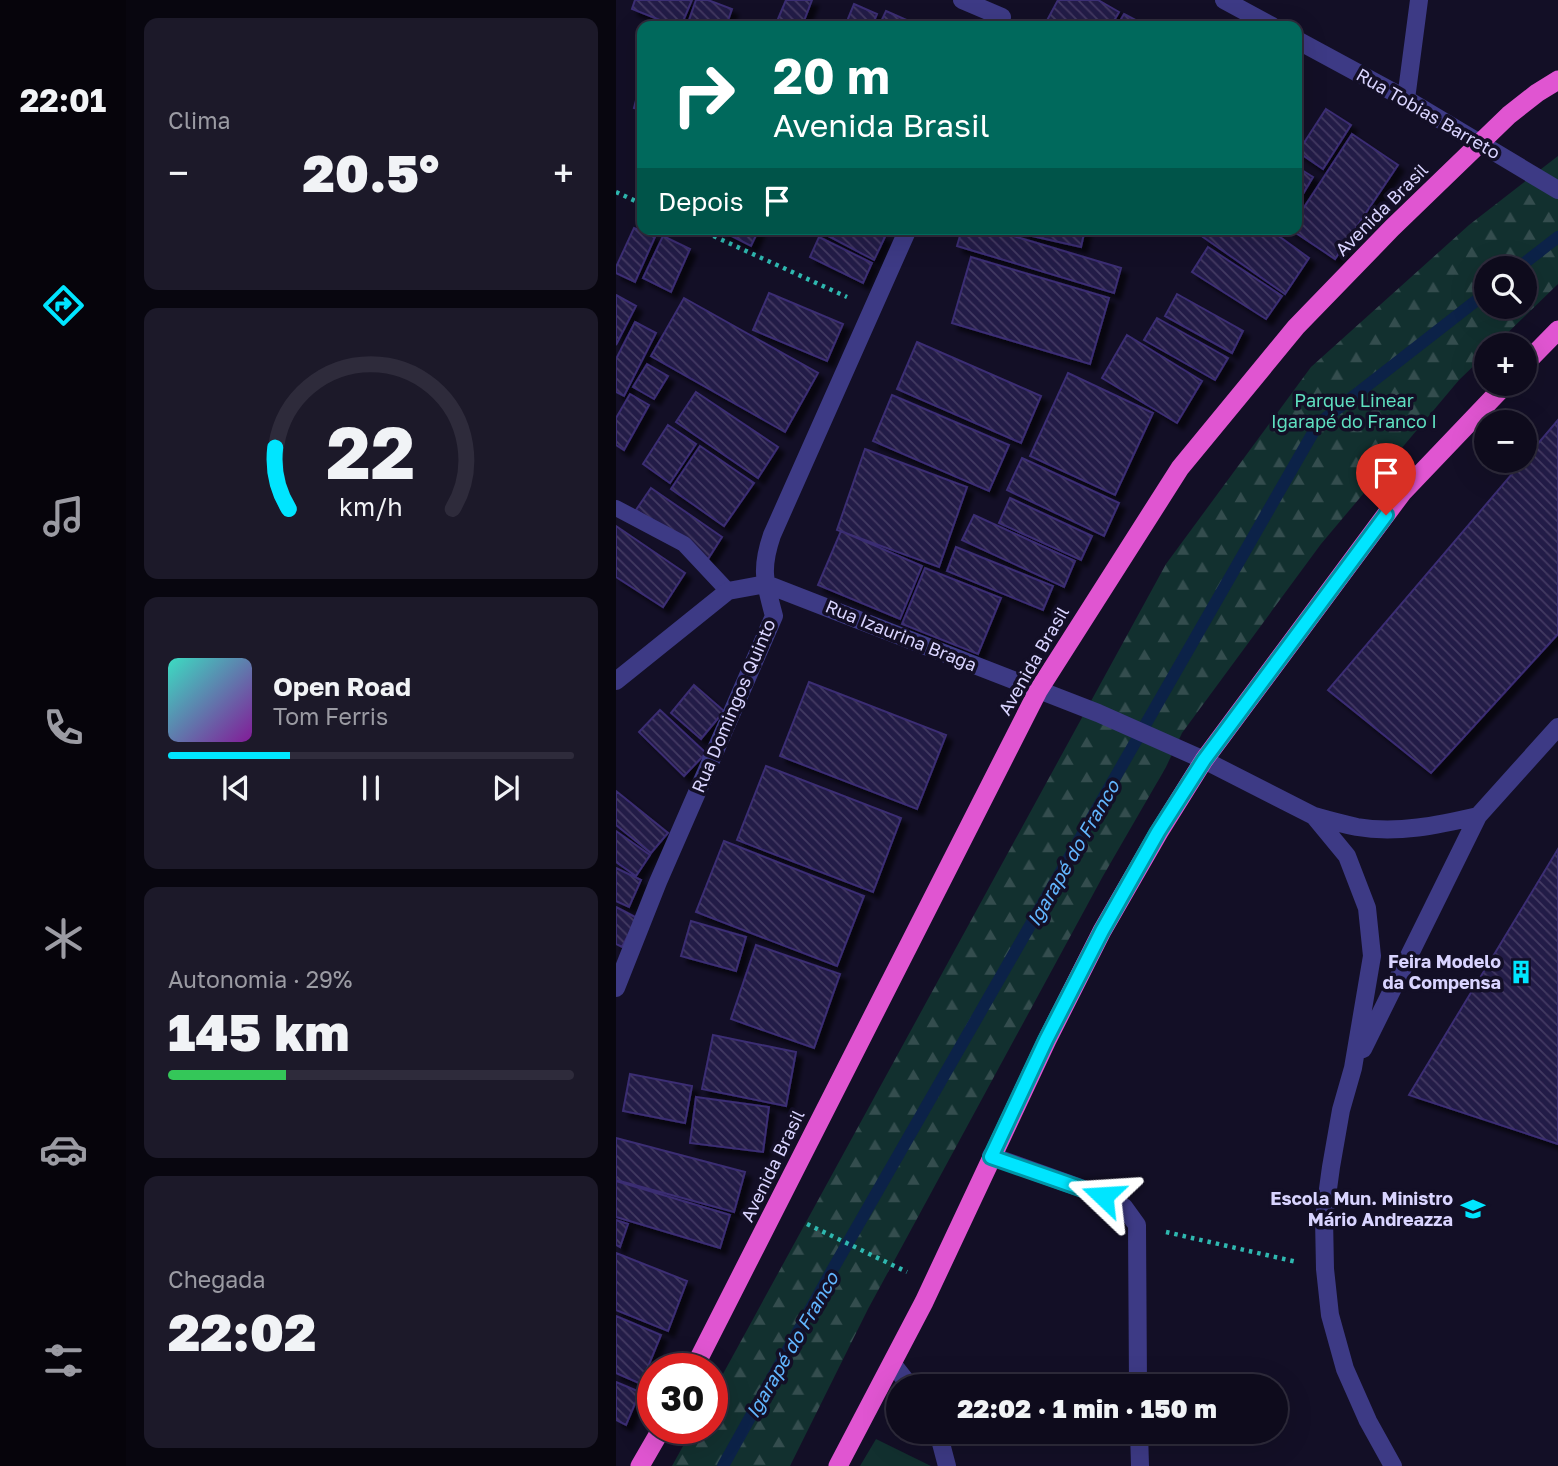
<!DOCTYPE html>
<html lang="pt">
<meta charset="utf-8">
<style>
body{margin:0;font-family:"Golos Text",sans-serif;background:#1c1929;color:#f1f3f6;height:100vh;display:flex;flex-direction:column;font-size:26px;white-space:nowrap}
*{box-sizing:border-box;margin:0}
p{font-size:23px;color:#9b9ba3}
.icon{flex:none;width:38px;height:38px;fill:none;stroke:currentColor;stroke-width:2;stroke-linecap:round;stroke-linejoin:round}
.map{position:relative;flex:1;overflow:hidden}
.sheet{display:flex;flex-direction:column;gap:18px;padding:18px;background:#08060f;width:490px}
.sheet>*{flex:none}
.guide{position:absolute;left:21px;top:21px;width:665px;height:214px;border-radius:14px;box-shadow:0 7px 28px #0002,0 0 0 2px #2e2b3b;background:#00695c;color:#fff;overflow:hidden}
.tools{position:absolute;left:858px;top:256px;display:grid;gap:14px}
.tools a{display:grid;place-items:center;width:63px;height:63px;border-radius:50%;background:#0e0b1c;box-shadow:0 7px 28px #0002,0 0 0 2px #2e2b3b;font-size:35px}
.speed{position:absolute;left:21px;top:1353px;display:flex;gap:14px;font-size:35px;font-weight:700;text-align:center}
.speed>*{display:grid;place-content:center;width:91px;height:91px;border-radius:50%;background:#0e0b1c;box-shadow:0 7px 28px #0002,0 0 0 2px #2e2b3b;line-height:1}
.speed .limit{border:10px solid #d22;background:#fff;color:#111}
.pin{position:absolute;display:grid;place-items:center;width:60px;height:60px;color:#fff;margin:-72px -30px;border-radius:50% 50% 50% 0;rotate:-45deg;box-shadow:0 0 7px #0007}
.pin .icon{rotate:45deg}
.me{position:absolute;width:77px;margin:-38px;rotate:290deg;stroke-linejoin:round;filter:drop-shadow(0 0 5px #0008)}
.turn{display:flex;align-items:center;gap:24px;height:147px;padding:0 21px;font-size:32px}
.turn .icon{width:91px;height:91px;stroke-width:2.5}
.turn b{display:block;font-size:49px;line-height:60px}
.then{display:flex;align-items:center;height:66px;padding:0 21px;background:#0003;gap:14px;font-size:26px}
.big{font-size:52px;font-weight:800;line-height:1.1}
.sheet .card{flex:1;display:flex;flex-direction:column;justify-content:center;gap:10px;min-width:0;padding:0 24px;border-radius:14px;background:#1c1929}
.sheet .dial{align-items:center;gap:0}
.dial svg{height:182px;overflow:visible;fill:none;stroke:#2e2b3b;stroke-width:7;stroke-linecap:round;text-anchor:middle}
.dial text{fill:#f1f3f6;stroke:none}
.song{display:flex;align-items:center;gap:21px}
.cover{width:84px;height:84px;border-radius:10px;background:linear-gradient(135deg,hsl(170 70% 55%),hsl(290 70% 35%))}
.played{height:7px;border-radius:4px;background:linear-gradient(90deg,#00e5ff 30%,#2e2b3b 30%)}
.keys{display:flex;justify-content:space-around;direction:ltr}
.heat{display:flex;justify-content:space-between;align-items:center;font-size:38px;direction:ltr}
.charge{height:10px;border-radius:5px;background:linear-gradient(90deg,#34c759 29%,#2e2b3b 0)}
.trip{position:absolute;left:270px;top:1374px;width:402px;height:70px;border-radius:35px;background:#0e0b1c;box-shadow:0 7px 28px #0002,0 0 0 2px #2e2b3b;font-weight:800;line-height:70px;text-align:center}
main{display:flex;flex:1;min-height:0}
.menu{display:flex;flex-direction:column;width:126px;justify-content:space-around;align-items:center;background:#06040b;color:#9b9ba3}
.menu .icon{width:49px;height:49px}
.menu .active{color:#00e5ff}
.menu b{font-size:32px;color:#f1f3f6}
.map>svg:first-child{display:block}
.forest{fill:url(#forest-firs);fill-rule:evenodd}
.park{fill:#12302f}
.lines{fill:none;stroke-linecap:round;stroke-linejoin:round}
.stream{stroke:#0c2248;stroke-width:12}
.building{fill:url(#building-back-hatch);stroke:#3b2d73;stroke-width:2;filter:url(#shadow)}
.path{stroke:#2fb8b0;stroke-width:4.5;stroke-dasharray:3.5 5;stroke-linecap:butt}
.service{stroke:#3d3a85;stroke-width:16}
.minor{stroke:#3d3a85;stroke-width:18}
.trunk{stroke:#e055d1;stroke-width:19}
.route-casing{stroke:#0095a6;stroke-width:18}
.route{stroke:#00e5ff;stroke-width:12}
.labels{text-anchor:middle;stroke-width:7;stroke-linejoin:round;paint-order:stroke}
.street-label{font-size:18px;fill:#d9d4ff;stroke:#130f26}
.park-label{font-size:18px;fill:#5fe0c0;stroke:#130f26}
.poi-label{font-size:18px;font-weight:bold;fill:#d9d4ff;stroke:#130f26;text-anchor:end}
.water-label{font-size:19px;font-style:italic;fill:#62b6ff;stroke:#130f26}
</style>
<main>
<nav class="menu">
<b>22:01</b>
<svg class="icon active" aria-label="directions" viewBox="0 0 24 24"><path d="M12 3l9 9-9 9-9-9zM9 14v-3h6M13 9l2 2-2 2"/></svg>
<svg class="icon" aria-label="music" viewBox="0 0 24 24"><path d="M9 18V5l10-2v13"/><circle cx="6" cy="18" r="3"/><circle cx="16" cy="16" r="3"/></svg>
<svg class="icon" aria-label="phone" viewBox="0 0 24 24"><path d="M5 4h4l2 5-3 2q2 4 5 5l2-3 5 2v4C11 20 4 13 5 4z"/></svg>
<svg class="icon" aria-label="climate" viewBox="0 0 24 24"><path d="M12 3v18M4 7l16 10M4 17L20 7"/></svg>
<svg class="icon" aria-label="car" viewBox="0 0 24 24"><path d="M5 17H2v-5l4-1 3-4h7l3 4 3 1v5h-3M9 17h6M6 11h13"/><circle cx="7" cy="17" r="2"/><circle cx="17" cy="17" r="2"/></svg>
<svg class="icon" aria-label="filters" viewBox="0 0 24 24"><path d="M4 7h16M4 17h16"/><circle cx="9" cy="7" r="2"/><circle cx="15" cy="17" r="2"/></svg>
</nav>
<section class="sheet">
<div class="card"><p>Clima</p>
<div class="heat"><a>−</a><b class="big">20.5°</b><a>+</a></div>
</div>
<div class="card dial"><svg viewBox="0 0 100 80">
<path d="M14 69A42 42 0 1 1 86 69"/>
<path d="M14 69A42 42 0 0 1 8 42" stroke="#00e5ff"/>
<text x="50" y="56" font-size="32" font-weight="700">22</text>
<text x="50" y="72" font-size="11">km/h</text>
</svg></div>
<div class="card">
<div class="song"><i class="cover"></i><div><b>Open Road</b><p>Tom Ferris</p></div></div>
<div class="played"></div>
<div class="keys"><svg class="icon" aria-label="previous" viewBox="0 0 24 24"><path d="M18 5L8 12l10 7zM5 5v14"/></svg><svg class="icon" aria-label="pause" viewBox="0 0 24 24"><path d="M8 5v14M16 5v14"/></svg><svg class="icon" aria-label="next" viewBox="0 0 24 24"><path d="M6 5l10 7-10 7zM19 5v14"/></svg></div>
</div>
<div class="card"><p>Autonomia · 29%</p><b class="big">145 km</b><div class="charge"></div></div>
<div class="card"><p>Chegada</p><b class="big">22:02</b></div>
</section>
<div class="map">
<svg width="942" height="1466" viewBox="0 0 942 1466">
<defs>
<pattern id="forest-firs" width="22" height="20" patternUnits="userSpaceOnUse" patternTransform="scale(1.75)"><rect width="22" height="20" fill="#12302f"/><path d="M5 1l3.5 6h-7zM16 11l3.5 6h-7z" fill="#344d4e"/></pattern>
<pattern id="building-back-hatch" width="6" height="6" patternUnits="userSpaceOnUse" patternTransform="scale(1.75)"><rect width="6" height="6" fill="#241b47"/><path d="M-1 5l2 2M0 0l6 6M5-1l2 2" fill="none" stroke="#433b63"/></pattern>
<filter id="shadow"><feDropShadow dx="6" dy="6" stdDeviation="2" flood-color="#0009"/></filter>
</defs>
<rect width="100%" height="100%" fill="#130f26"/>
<path class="forest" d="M 942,156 L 942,284 L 879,345 L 870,345 L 870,354 L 843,380 L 705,544 L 566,733 L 550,767 L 487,876 L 252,1309 L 174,1466 L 56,1466 L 77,1428 L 96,1428 L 96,1394 L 550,564 L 695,367 L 853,225 ZM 870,268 L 908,268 L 908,306 L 870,306 Z"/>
<path class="park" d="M 260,1439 L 315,1466 L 244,1466 Z"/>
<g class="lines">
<path class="stream" d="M 902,268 L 942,237
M 107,1466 L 218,1267 L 702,424 L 870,293"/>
</g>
<path class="building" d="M 19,0 L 76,0 L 65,26 L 59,26 L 16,9 Z
M 80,0 L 92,0 L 116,9 L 110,26 L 71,26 Z
M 170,0 L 196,0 L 186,26 L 159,26 Z
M 442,0 L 482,0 L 503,12 L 495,26 L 428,26 Z
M 238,4 L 261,14 L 256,26 L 229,26 Z
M 270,11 L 304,26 L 263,26 Z
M 508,14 L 527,24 L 526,26 L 501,26 Z
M 26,77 L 26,110 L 18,108 Z
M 710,109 L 735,125 L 707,169 L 682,152 Z
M 736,134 L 782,165 L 719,259 L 674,229 L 681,229 L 681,218 Z
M 681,167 L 697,177 L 681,204 Z
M 18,228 L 39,237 L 19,282 L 0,273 L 0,267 Z
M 102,229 L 143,229 L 135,246 Z
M 199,229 L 254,229 L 269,237 L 258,260 Z
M 346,229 L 374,229 L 505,268 L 498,293 L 341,246 Z
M 408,229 L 469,229 L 465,247 L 407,234 Z
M 593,229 L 653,229 L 693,258 L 669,294 L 587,237 Z
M 47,236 L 74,249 L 55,292 L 27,278 Z
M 203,237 L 256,263 L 247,283 L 194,257 Z
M 592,247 L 666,296 L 650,319 L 576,272 Z
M 355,257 L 493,298 L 474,364 L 336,323 Z
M 153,293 L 227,324 L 211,361 L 137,330 Z
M 561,294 L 627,331 L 616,353 L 549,316 Z
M 0,295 L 20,306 L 0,345 Z
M 68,298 L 202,373 L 169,432 L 35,356 Z
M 541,318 L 612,358 L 599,380 L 528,340 Z
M 19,322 L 40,333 L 8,396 L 0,392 L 0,359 Z
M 511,335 L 586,381 L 561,423 L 486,378 Z
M 301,342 L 425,396 L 405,443 L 281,389 Z
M 31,364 L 52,376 L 38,399 L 17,387 Z
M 452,373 L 537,413 L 499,495 L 414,456 Z
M 80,392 L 162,447 L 142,478 L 60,422 Z
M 14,394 L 33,405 L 8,450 L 0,445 L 0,418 Z
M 276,395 L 393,445 L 373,491 L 257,441 Z
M 942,420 L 942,634 L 815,773 L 712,690 Z
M 52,425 L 80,444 L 54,483 L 27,464 Z
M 84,446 L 138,483 L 108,526 L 55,489 Z
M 249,449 L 351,487 L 323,567 L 221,530 Z
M 406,458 L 503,503 L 488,536 L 391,490 Z
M 35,488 L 106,537 L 92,559 L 20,510 Z
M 394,498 L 476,536 L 465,560 L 383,523 Z
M 358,515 L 459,561 L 448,587 L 346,540 Z
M 0,526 L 69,573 L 47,607 L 0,577 Z
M 225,531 L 306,566 L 284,619 L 202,585 Z
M 340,547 L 437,586 L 427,610 L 331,571 Z
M 309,568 L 385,598 L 362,654 L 286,624 Z
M 193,682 L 330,735 L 301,809 L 164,756 Z
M 78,685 L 108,711 L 85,739 L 55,713 Z
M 44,710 L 90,753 L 68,776 L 23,732 Z
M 150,766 L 285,818 L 257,892 L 121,840 Z
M 0,791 L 52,833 L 35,853 L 0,825 Z
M 0,831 L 34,855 L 20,876 L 0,862 Z
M 108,841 L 248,896 L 221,966 L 80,912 Z
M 942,849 L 942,1144 L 793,1095 Z
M 0,868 L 25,880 L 13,907 L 0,901 Z
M 0,907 L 21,918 L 6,947 L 0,944 Z
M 75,921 L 130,937 L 120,971 L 65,956 Z
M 140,945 L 224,974 L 198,1048 L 115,1019 Z
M 97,1035 L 180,1052 L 170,1106 L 86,1089 Z
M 14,1074 L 76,1086 L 69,1123 L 7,1111 Z
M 80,1097 L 153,1107 L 147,1152 L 74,1143 Z
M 0,1138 L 129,1172 L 118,1212 L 0,1180 Z
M 0,1181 L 114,1215 L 104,1248 L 0,1217 Z
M 0,1220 L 12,1224 L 4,1247 L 0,1245 Z
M 0,1253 L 71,1281 L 52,1331 L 0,1310 Z
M 0,1316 L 45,1335 L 25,1384 L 0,1373 Z
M 0,1382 L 24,1392 L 10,1425 L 0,1420 Z"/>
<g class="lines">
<path class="path" d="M 0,192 L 26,204
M 82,229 L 231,297
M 191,1224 L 291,1272
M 550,1232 L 681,1262"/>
<path class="service" d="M 0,508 L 68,544 L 112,591"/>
<path class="minor" d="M 346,0 L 386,17
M 608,0 L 656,26
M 681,40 L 790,99 L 942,190
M 790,99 L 803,0
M 0,681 L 112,591 L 150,584 L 482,713 L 588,760 L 698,816 L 731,856 L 751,908 L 756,956 L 737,1068 L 725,1110 L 715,1167 L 708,1218 L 709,1269 L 714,1315 L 729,1369 L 752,1421 L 777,1466
M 698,816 C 712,820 727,824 741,827 C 781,834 823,825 862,816
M 0,988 L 42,882 L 158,616 C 149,582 144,570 156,535 L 292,229
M 747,1049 L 862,816 L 942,727
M 375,1156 L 487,1196 L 508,1207 L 521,1225 L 522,1386
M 276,1363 L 294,1386
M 322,1432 L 331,1466
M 523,1432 L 524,1466"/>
<path class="trunk" d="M 908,365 L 942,330
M 78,1368 L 422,691 L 564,468 L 680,327 L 776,228 L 893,115 L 921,93 L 942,80
M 24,1466 L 46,1428
M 222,1466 L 308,1302 L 431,1040 L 486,931 L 543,832 L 588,760 L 786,493 L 891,383"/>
</g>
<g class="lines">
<g class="route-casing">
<path id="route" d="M 487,1196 L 375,1157 L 430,1040 L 486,931 L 542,832 L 588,760 L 770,515"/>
</g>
<use href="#route" class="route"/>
</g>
<defs>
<g id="building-bare" transform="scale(1.89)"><path d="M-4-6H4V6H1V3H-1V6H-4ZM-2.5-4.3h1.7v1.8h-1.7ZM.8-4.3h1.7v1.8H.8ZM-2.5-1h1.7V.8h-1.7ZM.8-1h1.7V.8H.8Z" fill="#00e5ff" stroke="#130f26" stroke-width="2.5" paint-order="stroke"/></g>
<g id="school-bare" transform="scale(1.89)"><path d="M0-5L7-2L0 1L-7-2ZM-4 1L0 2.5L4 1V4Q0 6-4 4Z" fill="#00e5ff" stroke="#130f26" stroke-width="2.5" paint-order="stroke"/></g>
</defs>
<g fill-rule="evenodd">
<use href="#building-bare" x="905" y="972"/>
<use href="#school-bare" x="857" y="1209"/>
</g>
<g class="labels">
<g class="street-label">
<text transform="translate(812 114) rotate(30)" y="6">Rua Tobias Barreto</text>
<text transform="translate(766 210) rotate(-45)" y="6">Avenida Brasil</text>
<text transform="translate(285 636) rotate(22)" y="6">Rua Izaurina Braga</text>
<text transform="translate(418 661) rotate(-60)" y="6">Avenida Brasil</text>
<text transform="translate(118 706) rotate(-67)" y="6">Rua Domingos Quinto</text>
<text transform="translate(157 1166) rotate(-64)" y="6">Avenida Brasil</text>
</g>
<g class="park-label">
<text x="738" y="407">Parque Linear<tspan x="738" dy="21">Igarapé do Franco I</tspan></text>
</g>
<g class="poi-label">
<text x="885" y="968">Feira Modelo<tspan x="885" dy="21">da Compensa</tspan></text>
<text x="837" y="1205">Escola Mun. Ministro<tspan x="837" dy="21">Mário Andreazza</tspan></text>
</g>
<g class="water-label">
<text transform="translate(457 853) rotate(-60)" y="7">Igarapé do Franco</text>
<text transform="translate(176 1345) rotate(-60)" y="7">Igarapé do Franco</text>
</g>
</g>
</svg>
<div class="tools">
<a><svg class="icon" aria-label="search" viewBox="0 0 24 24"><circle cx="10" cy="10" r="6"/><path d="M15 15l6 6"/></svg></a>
<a>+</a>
<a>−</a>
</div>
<div class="speed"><div class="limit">30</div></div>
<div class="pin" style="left:770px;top:515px;background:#d93025"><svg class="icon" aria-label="arrive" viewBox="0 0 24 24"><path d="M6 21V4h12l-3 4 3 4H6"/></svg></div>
<svg class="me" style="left:487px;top:1196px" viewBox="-20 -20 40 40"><path d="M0-17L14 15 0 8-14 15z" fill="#00e5ff" stroke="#fff" stroke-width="4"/></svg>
<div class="trip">22:02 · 1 min · 150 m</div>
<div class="guide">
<div class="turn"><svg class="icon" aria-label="right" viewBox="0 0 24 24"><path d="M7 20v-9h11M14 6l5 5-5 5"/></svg><div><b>20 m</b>Avenida Brasil</div></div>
<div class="then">Depois<svg class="icon" aria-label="arrive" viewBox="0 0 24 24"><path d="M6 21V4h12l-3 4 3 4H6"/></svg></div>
</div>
</div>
</main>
